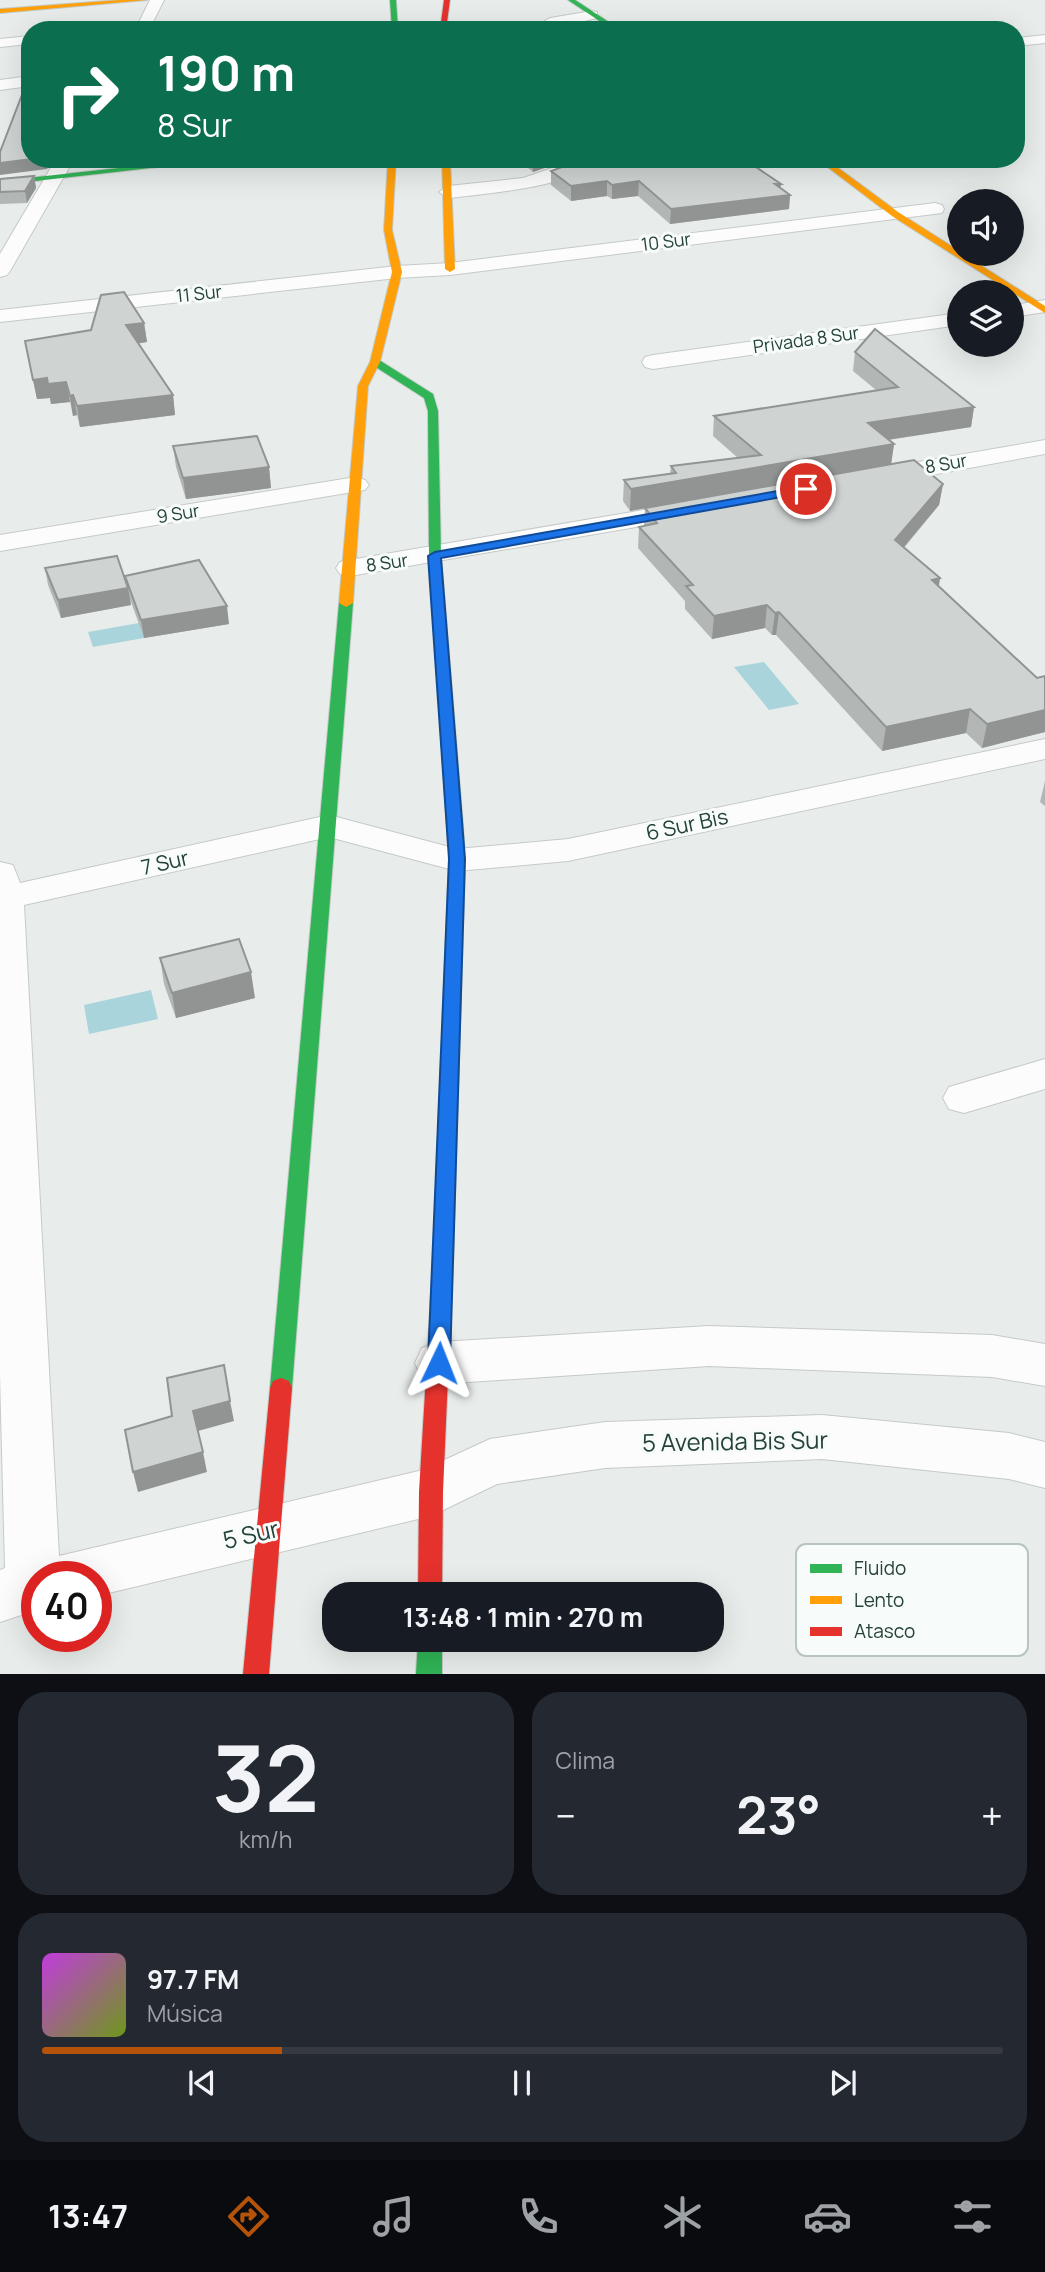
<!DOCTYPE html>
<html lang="es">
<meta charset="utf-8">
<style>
body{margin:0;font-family:Manrope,sans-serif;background:#242831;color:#f1f3f6;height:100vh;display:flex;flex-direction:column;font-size:26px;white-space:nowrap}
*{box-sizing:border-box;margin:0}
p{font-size:23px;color:#9ea1a6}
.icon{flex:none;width:38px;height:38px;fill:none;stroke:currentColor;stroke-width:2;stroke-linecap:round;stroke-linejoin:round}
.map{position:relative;height:1674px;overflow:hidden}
.panel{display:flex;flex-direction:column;gap:18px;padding:18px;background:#0d0f14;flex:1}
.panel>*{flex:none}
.guide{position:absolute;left:21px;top:21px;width:1004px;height:147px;border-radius:28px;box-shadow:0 7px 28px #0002;background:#0b6e4f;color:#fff;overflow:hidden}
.buttons{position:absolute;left:947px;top:189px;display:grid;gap:14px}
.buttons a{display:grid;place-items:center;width:77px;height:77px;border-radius:50%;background:#171b24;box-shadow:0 7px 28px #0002;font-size:35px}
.speed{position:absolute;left:21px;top:1561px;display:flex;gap:14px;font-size:35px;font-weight:700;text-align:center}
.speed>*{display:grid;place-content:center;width:91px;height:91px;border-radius:50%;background:#171b24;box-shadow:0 7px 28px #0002;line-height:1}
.speed .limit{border:10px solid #d22;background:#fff;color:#111}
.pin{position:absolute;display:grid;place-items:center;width:60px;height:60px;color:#fff;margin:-30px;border:4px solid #fff;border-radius:50%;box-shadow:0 2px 7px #0007}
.me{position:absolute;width:77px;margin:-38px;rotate:2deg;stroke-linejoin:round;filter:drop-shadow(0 0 5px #0008)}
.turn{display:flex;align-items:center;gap:24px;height:147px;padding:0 21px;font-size:32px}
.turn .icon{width:91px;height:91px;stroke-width:2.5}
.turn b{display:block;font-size:49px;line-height:60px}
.big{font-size:52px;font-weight:700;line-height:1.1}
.panel .tile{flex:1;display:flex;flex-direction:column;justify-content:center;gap:10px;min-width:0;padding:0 24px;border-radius:28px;background:#242831}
.panel .dial{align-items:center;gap:0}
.dial b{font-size:91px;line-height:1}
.song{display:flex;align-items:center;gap:21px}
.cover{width:84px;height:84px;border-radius:10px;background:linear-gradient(135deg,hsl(290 70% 55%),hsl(80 70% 35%))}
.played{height:7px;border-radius:4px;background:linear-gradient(90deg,#b45309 25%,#363941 25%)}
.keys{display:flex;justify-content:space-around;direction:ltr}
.heat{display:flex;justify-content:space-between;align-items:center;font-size:38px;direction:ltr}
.panel .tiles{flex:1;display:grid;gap:18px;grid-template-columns:1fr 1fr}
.tile:last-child{grid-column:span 2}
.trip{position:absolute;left:322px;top:1582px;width:402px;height:70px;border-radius:28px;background:#171b24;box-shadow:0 7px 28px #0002;font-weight:700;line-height:70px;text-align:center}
.tabs{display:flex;height:112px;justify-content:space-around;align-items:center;background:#090b0e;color:#9ea1a6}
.tabs .icon{width:49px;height:49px}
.tabs .active{color:#b45309}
.tabs b{font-size:32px;color:#f1f3f6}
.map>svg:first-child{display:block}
.water{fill:#a9d4db}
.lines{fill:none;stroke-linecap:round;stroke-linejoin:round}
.street-casing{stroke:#c5cac8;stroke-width:2}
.fast-casing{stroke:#c3cbc8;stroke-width:2}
.slow-casing{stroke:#c3cbc8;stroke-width:2}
.jam-casing{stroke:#c3cbc8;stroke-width:2}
.street{fill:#fcfcfc;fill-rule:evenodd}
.fast{fill:#30b455;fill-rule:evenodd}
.slow{fill:#ff9f0a;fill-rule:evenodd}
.jam{fill:#e5322d;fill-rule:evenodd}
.wall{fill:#b2b6b5}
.shaded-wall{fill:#919493}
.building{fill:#cfd4d2;stroke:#919493;stroke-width:2}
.route{fill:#1a73e8;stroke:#114b97;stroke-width:2}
.labels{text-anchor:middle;stroke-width:6;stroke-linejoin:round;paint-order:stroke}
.far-street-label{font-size:18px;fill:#24423a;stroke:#f7fbf9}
.street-label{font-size:21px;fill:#24423a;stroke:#f7fbf9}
.near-street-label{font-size:24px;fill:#24423a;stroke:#f7fbf9}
.key{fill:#f7fbf9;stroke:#b8c4c0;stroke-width:2}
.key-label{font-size:19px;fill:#24423a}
</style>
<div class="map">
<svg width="1045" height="1674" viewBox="0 0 1045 1674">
<rect width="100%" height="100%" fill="#e8edeb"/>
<path class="water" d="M 139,623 L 144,638 L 93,647 L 88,632 Z
M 764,662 L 799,704 L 769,710 L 734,667 Z
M 151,990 L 158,1019 L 89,1034 L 84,1005 Z"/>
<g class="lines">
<g class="street-casing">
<path id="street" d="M 150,0 L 164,0 L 149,30 L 135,30 Z
M 592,11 L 597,12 L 597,18 C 575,23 552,30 530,30 L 550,18 Z
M 1045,35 L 1045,43 L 1017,46 L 1017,38 Z
M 30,36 L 30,44 L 0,47 L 0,39 Z
M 30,76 L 30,86 L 0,90 L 0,80 Z
M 56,159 L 74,159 L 10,271 L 7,275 L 0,277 L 0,254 Z
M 579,159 L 603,159 C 579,186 484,194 448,198 L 439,192 L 448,186 L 523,178 Z
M 935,203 L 942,205 L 944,209 L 942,213 L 450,275 L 397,278 L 0,322 L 0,310 L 397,266 L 450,263 Z
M 1045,300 L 1045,312 L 1012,317 L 1012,305 Z
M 959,313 L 959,325 L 653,369 L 645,367 L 642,362 L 645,357 L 653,355 Z
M 1045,440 L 1045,454 L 877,485 L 868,482 L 864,477 L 868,472 L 877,469 Z
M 356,477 L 365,480 L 369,485 L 365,490 L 0,551 L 0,535 Z
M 691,502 L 700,504 L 704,510 L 700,516 L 350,576 L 340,574 L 336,568 L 340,562 L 350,560 Z
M 1045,739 L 1045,759 L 568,861 L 457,871 L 329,837 L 24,905 L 59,1556 L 423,1470 L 490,1439 L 605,1422 L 822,1415 L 1009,1433 L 1045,1442 L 1045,1488 L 1009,1479 L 822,1459 L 605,1468 L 497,1484 L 431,1516 L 96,1596 L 96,1577 L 37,1577 L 37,1610 L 0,1622 L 0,1570 L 5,1568 L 0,1375 L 0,862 L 13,865 L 20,883 L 329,815 L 457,849 L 568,839 Z
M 1045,1059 L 1045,1089 L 964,1113 L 949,1109 L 943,1098 L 949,1087 Z
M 709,1326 L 992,1335 L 1045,1344 L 1045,1386 L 992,1377 L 709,1366 L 439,1384 L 422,1378 L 415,1363 L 422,1348 L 439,1342 Z"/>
</g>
<g class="fast-casing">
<path id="fast" d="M 390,0 L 396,0 L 398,30 L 392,30 Z
M 568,0 L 575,0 L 621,30 L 613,30 Z
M 201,159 L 230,159 L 0,185 L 0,181 Z
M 371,360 L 379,360 L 433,394 L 438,411 L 441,556 L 463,826 L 455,831 L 447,826 L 429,556 L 428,411 L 424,398 L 371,364 Z
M 346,599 L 353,603 L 292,1388 L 289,1395 L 281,1398 L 273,1395 L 270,1388 L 339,603 Z
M 418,1640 L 442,1640 L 442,1674 L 416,1674 Z"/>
</g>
<g class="slow-casing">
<path id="slow" d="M 120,0 L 147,0 L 0,13 L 0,9 Z
M 388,159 L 396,159 L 392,230 L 402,272 L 380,362 L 368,386 L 353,603 L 346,607 L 339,603 L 358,386 L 370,362 L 392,272 L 384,230 Z
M 442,159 L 450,159 L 455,269 L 450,272 L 445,269 Z
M 817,159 L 826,159 L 898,212 L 959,251 L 959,254 L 963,254 L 1045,306 L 1045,313 L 892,216 Z
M 455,821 L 463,826 L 465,860 L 453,1260 L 450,1266 L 443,1268 L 436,1266 L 433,1260 L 449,860 L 447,826 Z"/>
</g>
<g class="jam-casing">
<path id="jam" d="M 444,0 L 450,0 L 446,30 L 440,30 Z
M 443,1252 L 450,1254 L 453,1260 L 443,1492 L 442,1594 L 418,1594 L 419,1492 L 433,1260 L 436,1254 Z
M 281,1378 L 289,1381 L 292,1388 L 269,1674 L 243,1674 L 270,1388 L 273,1381 Z"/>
</g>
<use href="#street" class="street"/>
<use href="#fast" class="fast"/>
<use href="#slow" class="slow"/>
<use href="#jam" class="jam"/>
</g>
<path class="wall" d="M 517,159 L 570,159 L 533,172 Z
M 551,171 L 781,184 L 780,188 L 790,195 L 789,209 L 670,224 L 638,196 L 612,199 L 607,196 L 571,201 L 551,185 Z
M 34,176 L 36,188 L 27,203 L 0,204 L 0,179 Z
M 144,323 L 147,342 L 138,343 L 173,395 L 175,415 L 80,427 L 77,415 L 73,416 L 70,402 L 51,404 L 50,398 L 37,399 L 25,341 Z
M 855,352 L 974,407 L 971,427 L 889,440 L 894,444 L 891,464 L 943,484 L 939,505 L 904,548 L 940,578 L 939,586 L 1037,678 L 1045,676 L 1045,732 L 982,748 L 966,733 L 882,751 L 776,635 L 772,635 L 765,628 L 712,639 L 685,609 L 685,601 L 638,548 L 639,527 L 644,526 L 645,508 L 630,511 L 623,501 L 624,480 L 670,474 L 671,466 L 738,458 L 713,436 L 714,416 L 876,390 L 853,371 Z
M 173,446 L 269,467 L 271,488 L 186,499 L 176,467 Z
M 45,568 L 126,583 L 125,576 L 229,624 L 144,638 L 130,599 L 131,605 L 61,618 L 48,585 Z
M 1045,781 L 1045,806 L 1040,802 Z
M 160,958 L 255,998 L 176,1018 L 164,984 Z"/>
<path class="shaded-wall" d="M 32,159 L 55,159 L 47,169 L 0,175 L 0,163 Z
M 533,159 L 570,159 L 533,172 Z
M 34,176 L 36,188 L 27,203 L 25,191 Z
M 607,181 L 607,196 L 571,201 L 571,186 Z
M 639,181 L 638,196 L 612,199 L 612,185 Z
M 775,184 L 781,184 L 779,196 L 790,195 L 789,209 L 670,224 L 671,209 Z
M 144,323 L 147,342 L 129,345 L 126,325 Z
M 47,378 L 66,382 L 70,402 L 51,404 L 50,398 L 37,399 L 33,380 Z
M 73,395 L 77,415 L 73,416 L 70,396 Z
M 173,395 L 175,415 L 80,427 L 77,406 Z
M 974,407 L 971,427 L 866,443 L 868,423 Z
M 894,444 L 891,465 L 630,511 L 631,489 Z
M 269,467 L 271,488 L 186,499 L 183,478 Z
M 943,484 L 939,505 L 891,562 L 895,540 Z
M 940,578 L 936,601 L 932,580 Z
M 128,588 L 131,605 L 61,618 L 58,600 Z
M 767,605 L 765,628 L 712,639 L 714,616 Z
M 227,606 L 229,624 L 144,638 L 141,620 Z
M 779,612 L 776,635 L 772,635 L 775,613 Z
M 970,709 L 966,733 L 882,751 L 886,727 Z
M 1045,710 L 1045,732 L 982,748 L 987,724 Z
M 251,972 L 255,998 L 176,1018 L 172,993 Z
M 230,1401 L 234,1421 L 198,1431 L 193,1411 Z
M 203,1452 L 207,1472 L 138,1492 L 133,1472 Z"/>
<path class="building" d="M 559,23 L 623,29 L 508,30 Z
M 505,25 L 507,30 L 466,30 L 467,26 Z
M 25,87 L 30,95 L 30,159 L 32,159 L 0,163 L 0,152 Z
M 584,159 L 744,159 L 781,184 L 775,184 L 790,195 L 671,209 L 639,181 L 612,185 L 607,181 L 571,186 L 551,171 Z
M 34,176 L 25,191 L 0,192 L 0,179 Z
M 124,292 L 144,323 L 126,325 L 173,395 L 77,406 L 73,395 L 70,396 L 66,382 L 48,384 L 47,378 L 33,380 L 25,341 L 91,330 L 101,295 Z
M 875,329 L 974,407 L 868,423 L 894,444 L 631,489 L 624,480 L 676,473 L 671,466 L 761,455 L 714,416 L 898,387 L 855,352 Z
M 257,436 L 269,467 L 183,478 L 173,446 Z
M 914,460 L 943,484 L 895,540 L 940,578 L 932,580 L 1037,678 L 1045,676 L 1045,710 L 987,724 L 970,709 L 886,727 L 779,612 L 775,613 L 767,605 L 714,616 L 686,586 L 693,585 L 639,527 L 657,523 L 645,508 Z
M 117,556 L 128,588 L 58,600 L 45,568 Z
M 199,560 L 227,606 L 141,620 L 125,576 Z
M 239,939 L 251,972 L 172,993 L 160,958 Z
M 224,1365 L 230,1401 L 193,1411 L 203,1452 L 133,1472 L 125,1430 L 172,1416 L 167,1378 Z"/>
<path class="route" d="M 806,486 L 810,487 L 810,492 L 441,558 L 465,859 L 450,1363 L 447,1369 L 439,1372 L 431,1369 L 428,1363 L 449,859 L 428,556 L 435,552 Z"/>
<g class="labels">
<g class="far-street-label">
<text transform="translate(666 242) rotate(-7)" y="6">10 Sur</text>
<text transform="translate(199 294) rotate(-6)" y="6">11 Sur</text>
<text transform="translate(806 340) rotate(-8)" y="6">Privada 8 Sur</text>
<text transform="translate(946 464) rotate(-10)" y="6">8 Sur</text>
<text transform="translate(178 514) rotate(-9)" y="6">9 Sur</text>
<text transform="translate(387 563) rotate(-8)" y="6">8 Sur</text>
</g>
<g class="street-label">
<text transform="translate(687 825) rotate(-12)" y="7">6 Sur Bis</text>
<text transform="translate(165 863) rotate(-13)" y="7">7 Sur</text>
</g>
<g class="near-street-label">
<text transform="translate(735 1442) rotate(-1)" y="8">5 Avenida Bis Sur</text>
<text transform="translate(251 1535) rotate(-13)" y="8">5 Sur</text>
</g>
</g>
<rect x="796" y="1544" width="232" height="112" rx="10" class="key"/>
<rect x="810" y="1564" width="32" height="9" fill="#30b455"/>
<rect x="810" y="1596" width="32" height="8" fill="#ff9f0a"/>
<rect x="810" y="1627" width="32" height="9" fill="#e5322d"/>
<g class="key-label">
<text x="854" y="1575">Fluido</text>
<text x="854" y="1607">Lento</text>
<text x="854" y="1638">Atasco</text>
</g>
</svg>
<div class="buttons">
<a><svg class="icon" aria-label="sound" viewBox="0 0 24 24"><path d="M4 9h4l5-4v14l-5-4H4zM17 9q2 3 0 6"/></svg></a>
<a><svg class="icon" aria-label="layers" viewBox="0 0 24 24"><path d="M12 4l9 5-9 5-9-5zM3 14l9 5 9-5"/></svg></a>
</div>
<div class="speed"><div class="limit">40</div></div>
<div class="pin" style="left:806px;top:489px;background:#d93025"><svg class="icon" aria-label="arrive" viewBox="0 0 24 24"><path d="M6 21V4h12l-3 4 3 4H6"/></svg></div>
<svg class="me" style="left:439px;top:1363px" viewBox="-20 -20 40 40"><path d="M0-17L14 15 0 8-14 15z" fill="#1a73e8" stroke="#fff" stroke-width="4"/></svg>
<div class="trip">13:48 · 1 min · 270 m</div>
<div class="guide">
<div class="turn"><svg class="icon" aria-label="right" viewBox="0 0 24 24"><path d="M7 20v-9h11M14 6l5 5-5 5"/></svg><div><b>190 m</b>8 Sur</div></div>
</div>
</div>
<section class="panel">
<div class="tiles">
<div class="tile dial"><b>32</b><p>km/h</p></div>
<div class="tile"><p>Clima</p>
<div class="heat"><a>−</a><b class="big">23°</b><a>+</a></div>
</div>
<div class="tile">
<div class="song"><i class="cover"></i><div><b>97.7 FM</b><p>Música</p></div></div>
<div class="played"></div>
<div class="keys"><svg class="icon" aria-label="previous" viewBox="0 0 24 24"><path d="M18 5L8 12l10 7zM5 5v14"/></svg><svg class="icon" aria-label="pause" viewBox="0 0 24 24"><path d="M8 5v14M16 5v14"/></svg><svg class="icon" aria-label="next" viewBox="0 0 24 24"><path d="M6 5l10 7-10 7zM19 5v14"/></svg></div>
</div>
</div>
</section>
<nav class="tabs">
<b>13:47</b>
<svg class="icon active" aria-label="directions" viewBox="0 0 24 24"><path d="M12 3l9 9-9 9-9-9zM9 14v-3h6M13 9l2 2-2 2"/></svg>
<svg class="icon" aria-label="music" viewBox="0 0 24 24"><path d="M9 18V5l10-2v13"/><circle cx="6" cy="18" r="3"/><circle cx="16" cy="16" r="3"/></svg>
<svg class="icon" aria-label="phone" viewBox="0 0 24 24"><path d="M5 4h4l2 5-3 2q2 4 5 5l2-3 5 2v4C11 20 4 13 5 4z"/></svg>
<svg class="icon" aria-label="climate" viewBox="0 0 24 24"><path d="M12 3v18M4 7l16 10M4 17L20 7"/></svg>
<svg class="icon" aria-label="car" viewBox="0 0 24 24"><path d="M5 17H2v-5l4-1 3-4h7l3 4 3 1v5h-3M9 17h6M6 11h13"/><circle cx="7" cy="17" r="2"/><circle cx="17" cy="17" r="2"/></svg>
<svg class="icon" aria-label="filters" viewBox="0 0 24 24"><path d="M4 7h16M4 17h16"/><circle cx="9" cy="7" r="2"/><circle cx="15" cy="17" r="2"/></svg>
</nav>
